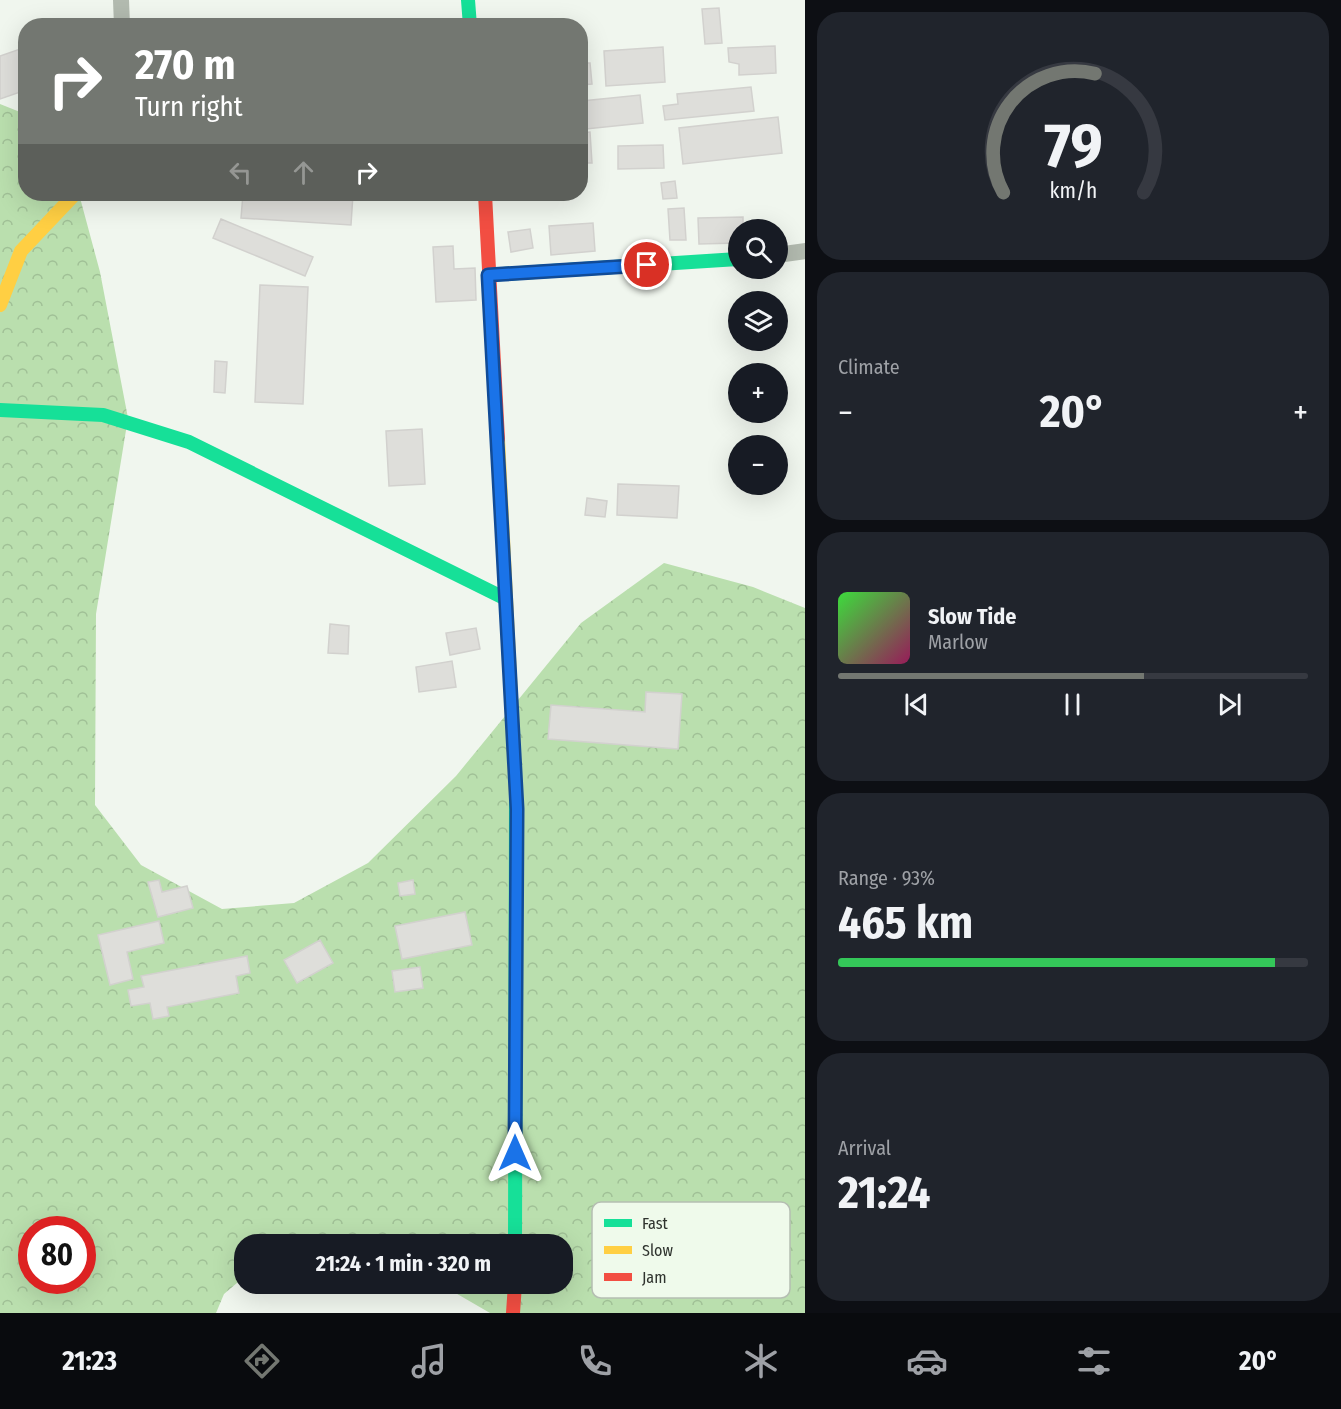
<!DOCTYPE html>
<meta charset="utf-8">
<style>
body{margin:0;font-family:"Fira Sans Condensed",sans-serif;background:#20242c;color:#f1f3f6;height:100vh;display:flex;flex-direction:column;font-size:22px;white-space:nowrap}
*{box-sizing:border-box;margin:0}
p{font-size:20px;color:#9ea1a6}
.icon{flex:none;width:33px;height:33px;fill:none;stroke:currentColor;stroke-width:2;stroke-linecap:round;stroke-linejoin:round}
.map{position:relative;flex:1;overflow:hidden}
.details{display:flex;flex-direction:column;gap:12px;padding:12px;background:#0d0f14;width:536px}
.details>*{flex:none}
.top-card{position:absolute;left:18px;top:18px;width:570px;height:183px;border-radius:24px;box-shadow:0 6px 24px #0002;background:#737771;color:#fff;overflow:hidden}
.buttons{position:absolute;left:728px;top:219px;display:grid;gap:12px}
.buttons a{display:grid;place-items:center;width:60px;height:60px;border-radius:50%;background:#171b24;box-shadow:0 6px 24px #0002;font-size:30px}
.speed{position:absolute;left:18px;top:1216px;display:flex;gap:12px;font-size:30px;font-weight:700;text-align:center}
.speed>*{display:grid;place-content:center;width:78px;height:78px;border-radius:50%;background:#171b24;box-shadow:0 6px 24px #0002;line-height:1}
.speed .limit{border:9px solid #d22;background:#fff;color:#111}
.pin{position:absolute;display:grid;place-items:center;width:51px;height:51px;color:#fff;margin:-26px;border:3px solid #fff;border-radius:50%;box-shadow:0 2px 6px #0007}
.me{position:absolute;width:66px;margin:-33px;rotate:0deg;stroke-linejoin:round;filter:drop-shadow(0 0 4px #0008)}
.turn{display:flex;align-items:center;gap:21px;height:126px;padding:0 18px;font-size:27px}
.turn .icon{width:78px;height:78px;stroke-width:2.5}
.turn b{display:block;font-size:42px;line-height:51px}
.lanes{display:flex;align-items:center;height:57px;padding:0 18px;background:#0003;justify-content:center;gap:30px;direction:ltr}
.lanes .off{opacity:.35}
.big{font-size:45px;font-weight:700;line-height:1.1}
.details .tile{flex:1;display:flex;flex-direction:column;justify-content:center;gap:9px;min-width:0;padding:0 21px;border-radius:24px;background:#20242c}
.details .dial{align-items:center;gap:0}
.dial svg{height:156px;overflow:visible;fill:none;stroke:#363941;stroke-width:7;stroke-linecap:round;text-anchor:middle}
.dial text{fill:#f1f3f6;stroke:none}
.song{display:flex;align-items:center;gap:18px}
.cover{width:72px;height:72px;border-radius:9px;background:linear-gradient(135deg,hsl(120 70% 55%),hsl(330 70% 35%))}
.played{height:6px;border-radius:3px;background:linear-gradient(90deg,#737771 65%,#363941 65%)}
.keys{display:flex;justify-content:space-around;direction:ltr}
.heat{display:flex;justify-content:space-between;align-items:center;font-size:33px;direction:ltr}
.charge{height:9px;border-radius:4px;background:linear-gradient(90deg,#34c759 93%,#363941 0)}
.trip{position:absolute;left:234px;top:1234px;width:339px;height:60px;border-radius:24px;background:#171b24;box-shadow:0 6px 24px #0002;font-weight:700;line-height:60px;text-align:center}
.tabs{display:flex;height:96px;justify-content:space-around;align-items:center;background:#090b0e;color:#9ea1a6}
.tabs .icon{width:42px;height:42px}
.tabs .selected{color:#737771}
.tabs b{font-size:27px;color:#f1f3f6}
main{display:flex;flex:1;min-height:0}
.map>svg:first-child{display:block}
.forest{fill:url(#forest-crowns);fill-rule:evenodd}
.building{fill:#dededa;stroke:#d2d1ce;stroke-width:1.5}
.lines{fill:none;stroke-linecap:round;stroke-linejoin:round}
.street{stroke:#b2baaf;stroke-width:16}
.fast{stroke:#16e098;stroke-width:14}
.slow{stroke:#ffcf43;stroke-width:14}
.jam{stroke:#f24e42;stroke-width:14}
.route-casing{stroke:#114b97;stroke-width:15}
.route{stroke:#1a73e8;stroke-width:10}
.key{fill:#effaeb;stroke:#b5beb2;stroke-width:1.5}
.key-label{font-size:16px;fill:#2f332e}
</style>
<main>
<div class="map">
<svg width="806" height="1313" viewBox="0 0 806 1313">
<defs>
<pattern id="forest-crowns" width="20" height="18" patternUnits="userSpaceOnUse" patternTransform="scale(1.5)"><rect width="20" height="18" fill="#badfae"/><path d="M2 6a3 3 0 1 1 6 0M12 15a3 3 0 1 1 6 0" fill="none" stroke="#a0c096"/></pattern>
</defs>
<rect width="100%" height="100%" fill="#f0f6ee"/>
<path class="forest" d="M 0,104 L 25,114 L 26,194 L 79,194 L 100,272 L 128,418 L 96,614 L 95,805 L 141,865 L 222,909 L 294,903 L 368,863 L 456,776 L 581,623 L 664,563 L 753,587 L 805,608 L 805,1313 L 490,1313 L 440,1284 L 562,1284 L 562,1245 L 244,1245 L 244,1277 L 224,1294 L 216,1313 L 0,1313 ZM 32,1230 L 82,1230 L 82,1281 L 32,1281 Z"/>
<path class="building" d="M 719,8 L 722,43 L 705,44 L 702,9 Z
M 775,46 L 776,73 L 739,75 L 739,64 L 729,62 L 728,48 Z
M 26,47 L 26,90 L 0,99 L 0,56 Z
M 663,47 L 665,82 L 606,86 L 604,51 Z
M 580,63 L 590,63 L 592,84 L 580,85 Z
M 751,87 L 754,111 L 665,120 L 663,106 L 678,104 L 677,94 Z
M 640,95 L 643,123 L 586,129 L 582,101 Z
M 778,117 L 782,153 L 683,164 L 679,128 Z
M 590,132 L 592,163 L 580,163 L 580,133 Z
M 663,145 L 664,168 L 618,169 L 618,146 Z
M 675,181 L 677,198 L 663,199 L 661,183 Z
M 243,194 L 353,194 L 351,225 L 241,218 Z
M 684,208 L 686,240 L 670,240 L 668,209 Z
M 743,217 L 743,230 L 738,230 L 738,243 L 699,244 L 698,218 Z
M 221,219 L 313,257 L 305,276 L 213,238 Z
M 593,223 L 595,251 L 551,255 L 549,226 Z
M 530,229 L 533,248 L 511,252 L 508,232 Z
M 453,246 L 454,269 L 475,268 L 476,300 L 436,302 L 433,247 Z
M 260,285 L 308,287 L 303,404 L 255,402 Z
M 215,361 L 227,362 L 225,393 L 214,392 Z
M 422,429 L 425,484 L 389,486 L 386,431 Z
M 618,484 L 679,486 L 677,518 L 617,515 Z
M 587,498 L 607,501 L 605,517 L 585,515 Z
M 330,624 L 349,626 L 348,654 L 328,653 Z
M 476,628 L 480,649 L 450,655 L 446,633 Z
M 452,661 L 456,687 L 419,692 L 416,667 Z
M 646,692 L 682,694 L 678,749 L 548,739 L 551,705 L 645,712 Z
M 159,880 L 162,892 L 187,886 L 193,908 L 158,917 L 148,882 Z
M 413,880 L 415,894 L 400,896 L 398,883 Z
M 465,912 L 472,945 L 402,959 L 395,926 Z
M 159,921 L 164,943 L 127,952 L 133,979 L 110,985 L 98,935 Z
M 320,940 L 333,963 L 297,983 L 284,960 Z
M 247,956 L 250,973 L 236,976 L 239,993 L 167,1007 L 169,1016 L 153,1019 L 150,1003 L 131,1006 L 128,990 L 144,987 L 141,976 Z
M 420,967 L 423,988 L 395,992 L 392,971 Z"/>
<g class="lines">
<path class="street" d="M 121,0 L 122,26
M 777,255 L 806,251"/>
<path class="fast" d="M 468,0 L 470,26
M 488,275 L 738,259
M 0,410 L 103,415 L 189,442 L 506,599
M 515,1245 L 516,795"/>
<path class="slow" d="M 0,305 L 21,251 L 75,194
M 498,439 L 516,795"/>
<path class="jam" d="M 485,194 L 498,439
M 513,1313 L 515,1284"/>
</g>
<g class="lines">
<g class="route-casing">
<path id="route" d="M 515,1153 L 517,809 L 488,275 L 647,265"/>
</g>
<use href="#route" class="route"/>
</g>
<rect x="592" y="1202" width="198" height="96" rx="9" class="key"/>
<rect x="604" y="1219" width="28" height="8" fill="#16e098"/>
<rect x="604" y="1246" width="28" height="8" fill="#ffcf43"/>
<rect x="604" y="1273" width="28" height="8" fill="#f24e42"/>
<g class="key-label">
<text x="642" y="1229">Fast</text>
<text x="642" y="1256">Slow</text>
<text x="642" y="1283">Jam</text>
</g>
</svg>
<div class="buttons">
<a><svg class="icon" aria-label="search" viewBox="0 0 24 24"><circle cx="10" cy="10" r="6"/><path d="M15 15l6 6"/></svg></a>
<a><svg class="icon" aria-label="layers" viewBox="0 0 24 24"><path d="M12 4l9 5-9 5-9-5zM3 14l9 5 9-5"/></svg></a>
<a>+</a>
<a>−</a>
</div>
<div class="speed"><div class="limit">80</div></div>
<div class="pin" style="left:647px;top:265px;background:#d93025"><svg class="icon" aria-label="arrive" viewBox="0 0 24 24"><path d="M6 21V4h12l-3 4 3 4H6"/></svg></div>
<svg class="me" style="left:515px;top:1153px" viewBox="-20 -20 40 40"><path d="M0-17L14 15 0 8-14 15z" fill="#1a73e8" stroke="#fff" stroke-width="4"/></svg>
<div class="trip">21:24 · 1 min · 320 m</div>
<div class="top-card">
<div class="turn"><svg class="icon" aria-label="right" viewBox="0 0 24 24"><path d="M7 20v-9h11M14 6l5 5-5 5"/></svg><div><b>270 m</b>Turn right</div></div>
<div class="lanes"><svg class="icon off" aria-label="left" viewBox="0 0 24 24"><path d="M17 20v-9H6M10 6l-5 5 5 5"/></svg><svg class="icon off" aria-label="ahead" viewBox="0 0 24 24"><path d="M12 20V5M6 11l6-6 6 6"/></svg><svg class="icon" aria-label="right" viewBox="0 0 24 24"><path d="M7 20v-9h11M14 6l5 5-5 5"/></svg></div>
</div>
</div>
<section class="details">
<div class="tile dial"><svg viewBox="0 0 100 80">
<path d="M14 69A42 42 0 1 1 86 69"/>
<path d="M14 69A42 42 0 0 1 61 8" stroke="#737771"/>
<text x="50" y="56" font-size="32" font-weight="700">79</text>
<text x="50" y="72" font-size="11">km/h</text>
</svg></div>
<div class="tile"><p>Climate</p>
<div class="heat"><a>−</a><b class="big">20°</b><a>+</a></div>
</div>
<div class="tile">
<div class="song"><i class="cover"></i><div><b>Slow Tide</b><p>Marlow</p></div></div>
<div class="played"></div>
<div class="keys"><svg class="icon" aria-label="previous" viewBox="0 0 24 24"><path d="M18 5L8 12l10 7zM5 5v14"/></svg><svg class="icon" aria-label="pause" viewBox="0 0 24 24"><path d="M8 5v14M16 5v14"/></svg><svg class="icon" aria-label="next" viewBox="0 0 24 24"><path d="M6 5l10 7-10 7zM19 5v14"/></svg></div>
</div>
<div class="tile"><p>Range · 93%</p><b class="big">465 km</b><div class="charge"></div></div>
<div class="tile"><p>Arrival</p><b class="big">21:24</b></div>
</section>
</main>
<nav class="tabs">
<b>21:23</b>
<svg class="icon selected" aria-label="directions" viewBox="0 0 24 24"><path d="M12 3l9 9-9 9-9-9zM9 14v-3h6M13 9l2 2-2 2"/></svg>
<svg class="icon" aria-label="music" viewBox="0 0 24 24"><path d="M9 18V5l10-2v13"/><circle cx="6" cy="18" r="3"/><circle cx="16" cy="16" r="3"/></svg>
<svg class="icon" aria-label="phone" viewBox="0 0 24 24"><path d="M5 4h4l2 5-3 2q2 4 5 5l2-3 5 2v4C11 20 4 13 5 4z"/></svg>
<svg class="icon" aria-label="climate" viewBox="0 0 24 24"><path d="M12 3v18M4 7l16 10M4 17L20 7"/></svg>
<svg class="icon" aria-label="car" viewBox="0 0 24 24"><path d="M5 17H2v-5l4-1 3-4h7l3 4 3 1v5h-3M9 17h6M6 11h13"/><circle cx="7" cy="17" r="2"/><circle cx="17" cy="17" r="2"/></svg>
<svg class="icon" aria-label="filters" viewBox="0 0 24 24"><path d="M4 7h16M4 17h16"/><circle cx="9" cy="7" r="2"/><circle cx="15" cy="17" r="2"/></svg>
<b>20°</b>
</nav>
